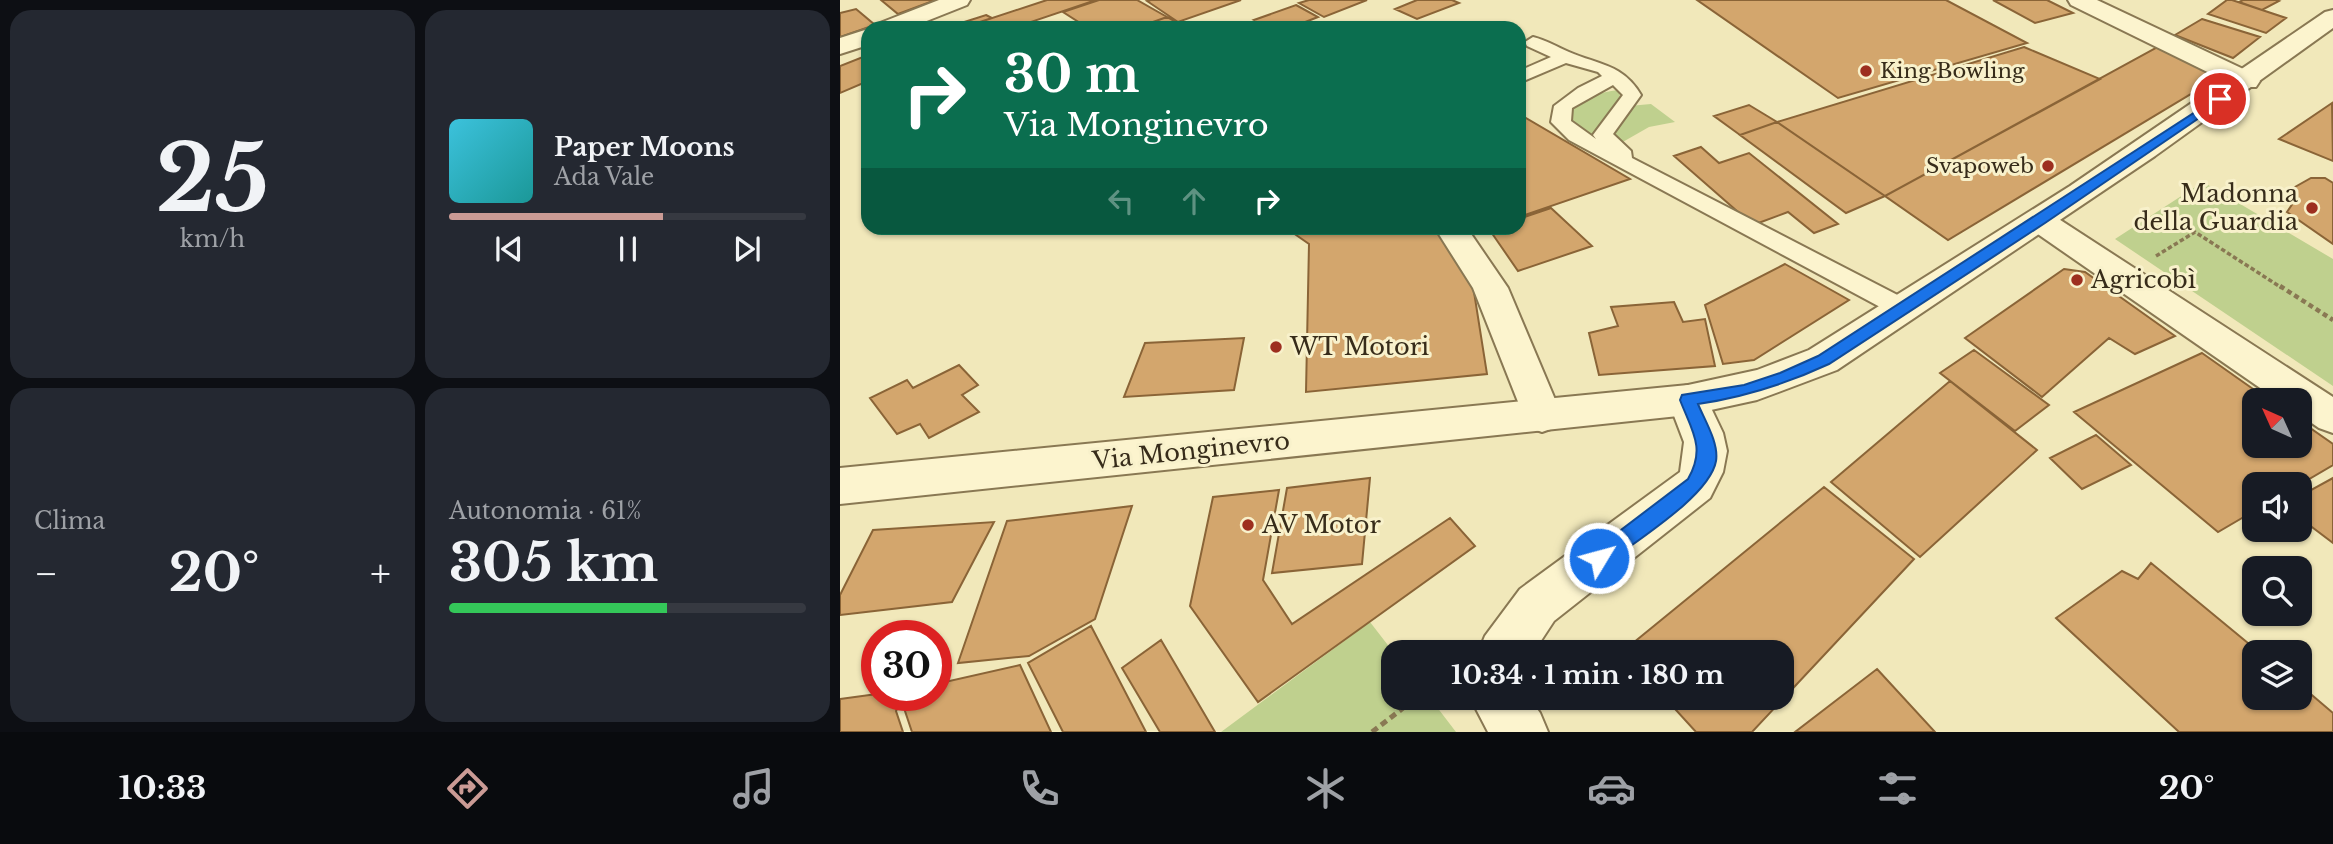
<!DOCTYPE html>
<html lang="it">
<meta charset="utf-8">
<style>
body{margin:0;font-family:"Libre Baskerville",serif;background:#242831;color:#f1f3f6;height:100vh;display:flex;flex-direction:column;font-size:26px;white-space:nowrap}
*{box-sizing:border-box;margin:0}
p{font-size:23px;color:#9ea1a6}
.icon{flex:none;width:38px;height:38px;fill:none;stroke:currentColor;stroke-width:2;stroke-linecap:round;stroke-linejoin:round}
.map{position:relative;flex:1;overflow:hidden}
.drawer{display:flex;flex-direction:column;gap:10px;padding:10px;background:#0d0f14;width:840px}
.drawer>*{flex:none}
.hud{position:absolute;left:21px;top:21px;width:665px;height:214px;border-radius:21px;box-shadow:0 2px 5px #0004;background:#0b6e4f;color:#fff;overflow:hidden}
.needle{width:46px;rotate:315deg}
.buttons{position:absolute;left:1402px;top:388px;display:grid;gap:14px}
.buttons a{display:grid;place-items:center;width:70px;height:70px;border-radius:14px;background:#171b24;box-shadow:0 2px 5px #0004;font-size:35px}
.speed{position:absolute;left:21px;top:620px;display:flex;gap:14px;font-size:35px;font-weight:700;text-align:center}
.speed>*{display:grid;place-content:center;width:91px;height:91px;border-radius:50%;background:#171b24;box-shadow:0 2px 5px #0004;line-height:1}
.speed .limit{border:10px solid #d22;background:#fff;color:#111}
.pin{position:absolute;display:grid;place-items:center;width:60px;height:60px;color:#fff;margin:-30px;border:4px solid #fff;border-radius:50%;box-shadow:0 2px 7px #0007}
.me{position:absolute;width:77px;margin:-38px;rotate:53deg;stroke-linejoin:round;filter:drop-shadow(0 0 5px #0008)}
.turn{display:flex;align-items:center;gap:24px;height:147px;padding:0 28px;font-size:32px}
.turn .icon{width:91px;height:91px;stroke-width:2.5}
.turn b{display:block;font-size:49px;line-height:60px}
.lanes{display:flex;align-items:center;height:66px;padding:0 28px;background:#0003;justify-content:center;gap:35px;direction:ltr}
.lanes .off{opacity:.35}
.big{font-size:52px;font-weight:800;line-height:1.1}
.drawer .tile{flex:1;display:flex;flex-direction:column;justify-content:center;gap:10px;min-width:0;padding:0 24px;border-radius:21px;background:#242831}
.drawer .dial{align-items:center;gap:0}
.dial b{font-size:91px;line-height:1}
.song{display:flex;align-items:center;gap:21px}
.cover{width:84px;height:84px;border-radius:10px;background:linear-gradient(135deg,hsl(190 70% 55%),hsl(180 70% 35%))}
.played{height:7px;border-radius:4px;background:linear-gradient(90deg,#cb9b95 60%,#363941 60%)}
.keys{display:flex;justify-content:space-around;direction:ltr}
.heat{display:flex;justify-content:space-between;align-items:center;font-size:38px;direction:ltr}
.charge{height:10px;border-radius:5px;background:linear-gradient(90deg,#34c759 61%,#363941 0)}
.drawer .tiles{flex:1;display:grid;gap:10px;grid-template-columns:repeat(2,1fr)}
.trip{position:absolute;left:541px;top:640px;width:413px;height:70px;border-radius:21px;background:#171b24;box-shadow:0 2px 5px #0004;font-weight:800;line-height:70px;text-align:center}
.menu{display:flex;height:112px;justify-content:space-around;align-items:center;background:#090b0e;color:#9ea1a6}
.menu .icon{width:49px;height:49px}
.menu .active{color:#cb9b95}
.menu b{font-size:32px;color:#f1f3f6}
main{display:flex;flex:1;min-height:0}
.map>svg:first-child{display:block}
.green{fill:#bfd08e}
.building{fill:#d3a66d;stroke:#8a6437;stroke-width:2}
.lines{fill:none;stroke-linecap:round;stroke-linejoin:round}
.service-casing{stroke:#897853;stroke-width:4}
.minor-casing{stroke:#897853;stroke-width:4}
.tertiary-casing{stroke:#897853;stroke-width:4}
.path-far2{stroke:#897853;stroke-width:3.5;stroke-dasharray:4.5 2.5;stroke-linecap:butt}
.path-far1{stroke:#897853;stroke-width:4.5;stroke-dasharray:5 3.5;stroke-linecap:butt}
.path{stroke:#897853;stroke-width:5;stroke-dasharray:7 4.5;stroke-linecap:butt}
.service{fill:#fcf4ce;fill-rule:evenodd}
.minor{fill:#fcf4ce;fill-rule:evenodd}
.tertiary{fill:#fcf4ce;fill-rule:evenodd}
.route{fill:#1a73e8;stroke:#114b97;stroke-width:2}
.poi-dot{fill:#9d2f1f;stroke:#f8f1cb;stroke-width:2.5}
.labels{text-anchor:middle;stroke-width:6;stroke-linejoin:round;paint-order:stroke}
.far-poi-label{font-size:21px;fill:#372c1a;stroke:#f8f1cb;text-anchor:start}
.poi-label{font-size:24px;fill:#372c1a;stroke:#f8f1cb;text-anchor:start}
.street-label{font-size:24px;fill:#372c1a;stroke:#f8f1cb}
</style>
<main>
<section class="drawer">
<div class="tiles">
<div class="tile dial"><b>25</b><p>km/h</p></div>
<div class="tile">
<div class="song"><i class="cover"></i><div><b>Paper Moons</b><p>Ada Vale</p></div></div>
<div class="played"></div>
<div class="keys"><svg class="icon" aria-label="previous" viewBox="0 0 24 24"><path d="M18 5L8 12l10 7zM5 5v14"/></svg><svg class="icon" aria-label="pause" viewBox="0 0 24 24"><path d="M8 5v14M16 5v14"/></svg><svg class="icon" aria-label="next" viewBox="0 0 24 24"><path d="M6 5l10 7-10 7zM19 5v14"/></svg></div>
</div>
<div class="tile"><p>Clima</p>
<div class="heat"><a>−</a><b class="big">20°</b><a>+</a></div>
</div>
<div class="tile"><p>Autonomia · 61%</p><b class="big">305 km</b><div class="charge"></div></div>
</div>
</section>
<div class="map">
<svg width="1493" height="732" viewBox="0 0 1493 732">
<rect width="100%" height="100%" fill="#f1e8ba"/>
<path class="green" d="M 778,90 L 781,99 L 752,138 L 733,125 L 731,109 C 745,97 760,92 778,90 Z
M 811,104 L 835,122 L 809,127 L 781,143 L 772,131 L 789,106 Z
M 1363,182 L 1493,259 L 1493,386 L 1275,239 Z
M 530,622 L 554,653 L 553,698 L 590,698 L 616,732 L 381,732 Z"/>
<path class="building" d="M 41,0 L 91,0 L 93,1 L 58,14 Z
M 207,0 L 256,0 L 173,28 L 122,28 Z
M 259,0 L 297,0 L 327,17 L 296,28 L 248,28 L 223,12 Z
M 401,0 L 338,22 L 307,1 L 311,0 Z
M 469,0 L 527,0 L 484,17 L 459,3 Z
M 577,0 L 612,0 L 619,3 L 577,19 L 555,9 Z
M 857,0 L 1106,0 L 1187,43 L 998,98 Z
M 1153,0 L 1207,0 L 1233,13 L 1195,23 Z
M 1387,0 L 1392,0 L 1446,18 L 1426,33 L 1368,14 Z
M 1403,0 L 1436,0 L 1439,1 L 1422,10 L 1399,2 Z
M 456,5 L 478,17 L 450,28 L 431,28 L 414,20 Z
M 16,9 L 35,25 L 0,37 L 0,13 Z
M 146,15 L 152,18 L 122,28 L 115,25 Z
M 327,17 L 346,28 L 296,28 Z
M 1362,19 L 1420,37 L 1393,58 L 1335,35 Z
M 1321,45 L 1384,74 L 1108,240 L 1045,196 Z
M 1184,47 L 1260,79 L 1045,196 L 937,122 Z
M 28,55 L 28,81 L 0,93 L 0,66 Z
M 1492,103 L 1493,161 L 1439,139 Z
M 909,105 L 937,122 L 900,135 L 874,116 Z
M 679,114 L 790,179 L 679,217 Z
M 937,122 L 1045,196 L 1006,213 L 900,135 Z
M 861,147 L 879,163 L 909,153 L 998,224 L 974,233 L 948,212 L 913,225 L 834,156 Z
M 1471,178 L 1485,178 L 1493,183 L 1493,244 L 1447,212 L 1453,203 L 1445,198 L 1455,187 Z
M 711,208 L 752,246 L 678,271 L 649,229 L 679,228 L 679,219 Z
M 446,228 L 596,228 L 631,273 L 647,374 L 466,392 L 469,244 Z
M 945,264 L 1009,300 L 914,360 L 883,364 L 865,305 Z
M 1224,269 L 1245,272 L 1335,336 L 1295,354 L 1269,338 L 1202,397 L 1125,338 Z
M 834,302 L 843,322 L 865,319 L 875,366 L 759,375 L 749,333 L 778,326 L 771,307 Z
M 404,338 L 394,390 L 284,397 L 305,343 Z
M 1134,350 L 1209,405 L 1175,431 L 1100,373 Z
M 1362,353 L 1430,401 L 1414,401 L 1414,446 L 1460,446 L 1460,421 L 1493,444 L 1493,465 L 1459,485 L 1414,485 L 1414,511 L 1378,532 L 1234,412 Z
M 119,365 L 138,385 L 122,395 L 139,412 L 89,438 L 80,424 L 57,434 L 30,398 L 67,380 L 73,388 Z
M 1110,381 L 1197,450 L 1080,557 L 991,482 Z
M 1256,435 L 1291,465 L 1242,489 L 1210,458 Z
M 530,478 L 522,564 L 432,573 L 447,488 Z
M 1493,478 L 1493,543 L 1460,518 L 1460,496 Z
M 984,487 L 1074,559 L 912,732 L 856,732 L 825,698 L 942,698 L 942,653 L 782,652 Z
M 439,490 L 423,580 L 452,624 L 610,518 L 635,546 L 418,702 L 350,606 L 373,497 Z
M 292,506 L 255,619 L 189,656 L 118,663 L 167,521 Z
M 154,522 L 112,602 L 0,615 L 0,595 L 33,530 Z
M 1311,563 L 1420,653 L 1414,653 L 1414,698 L 1460,698 L 1460,685 L 1493,713 L 1493,732 L 1339,732 L 1216,618 L 1282,571 L 1298,579 Z
M 251,626 L 306,732 L 223,732 L 188,663 Z
M 321,640 L 375,732 L 320,732 L 282,668 Z
M 180,665 L 211,732 L 72,732 L 64,708 L 71,695 L 96,695 L 96,684 Z
M 1037,669 L 1095,732 L 955,732 Z
M 37,694 L 64,695 L 56,711 L 63,732 L 0,732 L 0,699 Z"/>
<g class="lines">
<g class="service-casing">
<path id="service" d="M 693,37 C 706,40 717,47 729,52 C 759,65 783,64 801,95 L 773,134 L 791,151 L 792,158 L 1073,303 L 1076,309 L 1073,315 L 1064,317 L 1055,315 L 729,140 L 711,122 L 714,106 L 738,88 L 762,76 L 758,72 L 726,63 L 679,83 L 679,71 L 711,57 L 687,46 L 685,42 ZM 773,85 L 783,95 L 753,135 L 756,139 L 731,121 L 732,108 Z"/>
</g>
<g class="minor-casing">
<path id="minor" d="M 99,0 L 130,0 L 127,5 L 69,28 L 36,28 L 40,23 Z
M 1228,0 L 1257,0 L 1416,75 L 1420,81 L 1416,87 L 1398,87 L 1231,5 Z
M 28,29 L 28,45 L 0,54 L 0,38 Z
M 1200,211 L 1211,214 L 1493,397 L 1493,433 L 1479,428 L 1460,415 L 1460,401 L 1439,401 L 1189,228 L 1184,221 L 1189,214 Z
M 595,228 L 627,228 L 668,288 L 722,416 L 716,427 L 702,432 L 688,427 L 633,288 Z
M 848,385 L 862,389 L 883,433 L 887,451 L 883,472 L 870,498 L 714,621 L 693,653 L 638,653 L 645,636 L 680,589 L 840,472 L 844,442 L 828,400 L 834,389 Z
M 636,698 L 689,698 L 700,713 L 708,732 L 648,732 L 635,707 Z"/>
</g>
<g class="tertiary-casing">
<path id="tertiary" d="M 1493,10 L 1493,28 L 1315,156 L 997,370 L 917,400 L 848,415 L 0,504 L 0,468 L 848,385 L 917,370 L 969,350 L 1230,186 L 1485,12 Z"/>
</g>
<path class="path-far2" d="M 1316,256 L 1355,232 L 1442,288"/>
<path class="path-far1" d="M 1440,286 L 1493,320"/>
<path class="path" d="M 532,732 L 576,698"/>
<use href="#service" class="service"/>
<use href="#minor" class="minor"/>
<use href="#tertiary" class="tertiary"/>
</g>
<path class="route" d="M 1380,96 L 1386,99 L 1384,101 L 1205,223 L 989,364 C 946,384 905,397 858,404 C 865,421 879,443 876,461 C 870,496 794,542 766,564 L 759,566 L 752,564 L 749,558 L 752,552 L 848,479 C 866,448 852,431 840,400 L 842,395 L 904,385 L 940,373 L 978,356 Z"/>
<g class="poi-dot">
<circle cx="1026" cy="71" r="7"/>
<circle cx="1208" cy="166" r="7"/>
<circle cx="1472" cy="208" r="7"/>
<circle cx="1237" cy="280" r="7"/>
<circle cx="436" cy="347" r="7"/>
<circle cx="408" cy="525" r="7"/>
</g>
<g class="labels">
<g class="far-poi-label">
<text x="1040" y="78">King Bowling</text>
<text x="1194" y="173" text-anchor="end">Svapoweb</text>
</g>
<g class="poi-label">
<text x="1458" y="202" text-anchor="end">Madonna<tspan x="1458" dy="28">della Guardia</tspan></text>
<text x="1251" y="288">Agricobì</text>
<text x="450" y="355">WT Motori</text>
<text x="422" y="533">AV Motor</text>
</g>
<g class="street-label">
<text transform="translate(351 451) rotate(-6)" y="8">Via Monginevro</text>
</g>
</g>
</svg>
<div class="buttons">
<a><svg class="needle" viewBox="-14 -14 28 28"><path d="M0-13l5 13h-10z" fill="#e53935"/><path d="M0 13l5-13h-10z" fill="#9ea1a6"/></svg></a>
<a><svg class="icon" aria-label="sound" viewBox="0 0 24 24"><path d="M4 9h4l5-4v14l-5-4H4zM17 9q2 3 0 6"/></svg></a>
<a><svg class="icon" aria-label="search" viewBox="0 0 24 24"><circle cx="10" cy="10" r="6"/><path d="M15 15l6 6"/></svg></a>
<a><svg class="icon" aria-label="layers" viewBox="0 0 24 24"><path d="M12 4l9 5-9 5-9-5zM3 14l9 5 9-5"/></svg></a>
</div>
<div class="speed"><div class="limit">30</div></div>
<div class="pin" style="left:1380px;top:99px;background:#d93025"><svg class="icon" aria-label="arrive" viewBox="0 0 24 24"><path d="M6 21V4h12l-3 4 3 4H6"/></svg></div>
<svg class="me" style="left:759px;top:558px" viewBox="-20 -20 40 40"><circle r="17" fill="#1a73e8" stroke="#fff" stroke-width="3"/><path d="M0-11L8 9 0 5-8 9z" fill="#fff"/></svg>
<div class="trip">10:34 · 1 min · 180 m</div>
<div class="hud">
<div class="turn"><svg class="icon" aria-label="right" viewBox="0 0 24 24"><path d="M7 20v-9h11M14 6l5 5-5 5"/></svg><div><b>30 m</b>Via Monginevro</div></div>
<div class="lanes"><svg class="icon off" aria-label="left" viewBox="0 0 24 24"><path d="M17 20v-9H6M10 6l-5 5 5 5"/></svg><svg class="icon off" aria-label="ahead" viewBox="0 0 24 24"><path d="M12 20V5M6 11l6-6 6 6"/></svg><svg class="icon" aria-label="right" viewBox="0 0 24 24"><path d="M7 20v-9h11M14 6l5 5-5 5"/></svg></div>
</div>
</div>
</main>
<nav class="menu">
<b>10:33</b>
<svg class="icon active" aria-label="directions" viewBox="0 0 24 24"><path d="M12 3l9 9-9 9-9-9zM9 14v-3h6M13 9l2 2-2 2"/></svg>
<svg class="icon" aria-label="music" viewBox="0 0 24 24"><path d="M9 18V5l10-2v13"/><circle cx="6" cy="18" r="3"/><circle cx="16" cy="16" r="3"/></svg>
<svg class="icon" aria-label="phone" viewBox="0 0 24 24"><path d="M5 4h4l2 5-3 2q2 4 5 5l2-3 5 2v4C11 20 4 13 5 4z"/></svg>
<svg class="icon" aria-label="climate" viewBox="0 0 24 24"><path d="M12 3v18M4 7l16 10M4 17L20 7"/></svg>
<svg class="icon" aria-label="car" viewBox="0 0 24 24"><path d="M5 17H2v-5l4-1 3-4h7l3 4 3 1v5h-3M9 17h6M6 11h13"/><circle cx="7" cy="17" r="2"/><circle cx="17" cy="17" r="2"/></svg>
<svg class="icon" aria-label="filters" viewBox="0 0 24 24"><path d="M4 7h16M4 17h16"/><circle cx="9" cy="7" r="2"/><circle cx="15" cy="17" r="2"/></svg>
<b>20°</b>
</nav>
